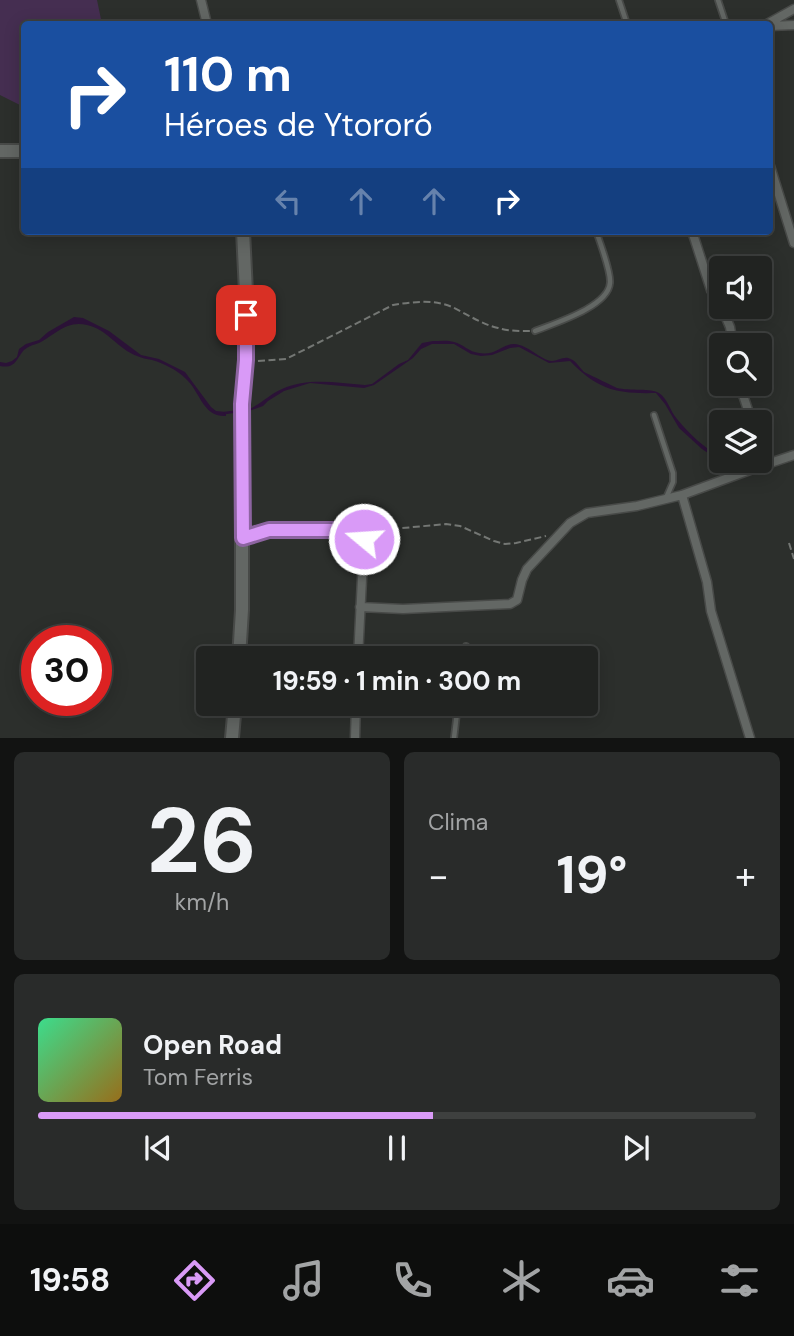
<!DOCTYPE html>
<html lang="es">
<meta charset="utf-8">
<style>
body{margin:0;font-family:"DM Sans",sans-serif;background:#292b2a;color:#f1f3f6;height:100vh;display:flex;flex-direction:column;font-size:26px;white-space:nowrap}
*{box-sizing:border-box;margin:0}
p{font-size:23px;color:#a2a4a5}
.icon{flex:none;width:38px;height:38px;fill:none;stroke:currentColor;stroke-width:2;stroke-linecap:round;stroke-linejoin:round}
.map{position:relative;height:738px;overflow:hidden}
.drawer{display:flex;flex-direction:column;gap:14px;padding:14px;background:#121312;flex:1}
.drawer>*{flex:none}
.guide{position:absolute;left:21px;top:21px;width:752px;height:214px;border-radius:7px;box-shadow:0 4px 18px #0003,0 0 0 2px #3e403f;background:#1a4fa0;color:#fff;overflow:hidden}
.controls{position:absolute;left:709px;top:256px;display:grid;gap:14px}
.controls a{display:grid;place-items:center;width:63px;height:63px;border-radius:7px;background:#212321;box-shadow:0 4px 18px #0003,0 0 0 2px #3e403f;font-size:35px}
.speed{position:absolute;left:21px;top:625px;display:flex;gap:14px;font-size:35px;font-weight:700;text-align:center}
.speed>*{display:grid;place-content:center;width:91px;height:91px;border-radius:50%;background:#212321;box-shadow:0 4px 18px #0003,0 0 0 2px #3e403f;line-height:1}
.speed .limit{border:10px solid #d22;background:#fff;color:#111}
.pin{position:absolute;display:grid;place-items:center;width:60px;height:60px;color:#fff;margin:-30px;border-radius:14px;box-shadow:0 4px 10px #0006}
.me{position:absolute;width:77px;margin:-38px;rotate:288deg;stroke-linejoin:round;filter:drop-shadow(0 0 5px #0008)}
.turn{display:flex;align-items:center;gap:24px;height:147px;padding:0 28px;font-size:32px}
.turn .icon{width:91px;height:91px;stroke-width:2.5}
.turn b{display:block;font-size:49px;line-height:60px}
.lanes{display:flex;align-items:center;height:66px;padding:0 28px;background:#0003;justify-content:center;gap:35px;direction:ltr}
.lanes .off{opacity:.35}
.big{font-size:52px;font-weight:700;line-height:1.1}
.drawer .tile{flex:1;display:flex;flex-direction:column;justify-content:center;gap:10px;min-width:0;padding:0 24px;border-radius:10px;background:#292b2a}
.drawer .dial{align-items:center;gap:0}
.dial b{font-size:91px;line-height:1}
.song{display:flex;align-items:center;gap:21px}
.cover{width:84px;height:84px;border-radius:10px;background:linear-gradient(135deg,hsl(150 70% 55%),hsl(40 70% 35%))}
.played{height:7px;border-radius:4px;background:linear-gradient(90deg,#d99af7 55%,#3e403f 55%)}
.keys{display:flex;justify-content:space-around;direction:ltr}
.heat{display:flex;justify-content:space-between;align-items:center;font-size:38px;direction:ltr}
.drawer .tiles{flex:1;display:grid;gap:14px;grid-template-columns:1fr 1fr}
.tile:last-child{grid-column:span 2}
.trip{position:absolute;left:196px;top:646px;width:402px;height:70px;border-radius:7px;background:#212321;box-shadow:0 4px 18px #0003,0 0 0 2px #3e403f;font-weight:700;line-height:70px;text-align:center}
.tab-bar{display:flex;height:112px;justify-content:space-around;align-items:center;background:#0d0e0d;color:#a2a4a5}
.tab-bar .icon{width:49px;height:49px}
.tab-bar .selected{color:#d99af7}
.tab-bar b{font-size:32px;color:#f1f3f6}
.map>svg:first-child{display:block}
.green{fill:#452e51}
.water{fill:#2b1237}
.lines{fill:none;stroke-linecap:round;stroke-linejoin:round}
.stream{stroke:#2b1237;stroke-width:2.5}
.service-casing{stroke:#484a48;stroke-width:8}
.minor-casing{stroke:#484a48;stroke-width:11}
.secondary-casing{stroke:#484a48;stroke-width:16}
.path{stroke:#747774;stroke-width:2;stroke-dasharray:7 3.5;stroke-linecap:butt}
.service{stroke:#636764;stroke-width:4.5}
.minor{stroke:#636764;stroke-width:8}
.secondary{stroke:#636764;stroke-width:12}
.route-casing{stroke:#8d64a1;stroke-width:18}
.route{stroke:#d99af7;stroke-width:12}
</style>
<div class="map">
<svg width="794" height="738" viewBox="0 0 794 738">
<rect width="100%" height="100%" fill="#2c2f2c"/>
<path class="green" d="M 0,0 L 97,0 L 102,24 L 24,24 L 24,107 L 0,95 Z"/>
<path class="water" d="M 74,317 L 83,318 L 109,331 L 141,355 L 159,359 L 185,372 L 211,407 L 216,411 L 226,412 L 226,416 C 202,417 201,392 185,378 C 177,370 163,363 152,360 C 147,359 141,358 137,356 C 118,349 107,329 87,325 C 66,320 55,335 39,343 C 33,345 29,346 24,350 C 16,359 16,369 0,366 L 0,362 L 6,363 L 12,361 L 17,357 L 19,349 L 26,344 L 39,340 L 48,332 Z
M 433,341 C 440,341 448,340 454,342 C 463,344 469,352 479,353 C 496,356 501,344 514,344 C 529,345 540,360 552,361 C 557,361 563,357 568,358 C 576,360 579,367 584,372 C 586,373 615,387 617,388 C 629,391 652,388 659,393 C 668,399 670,411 677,419 C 690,435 704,447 721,458 L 721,460 L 724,460 L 733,473 L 732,473 L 720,461 L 702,449 L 679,428 L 665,404 L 656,393 C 617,394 598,390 570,361 L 549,363 L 519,347 L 510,348 L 492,355 L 481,356 L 471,354 L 454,344 L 432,344 L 421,349 L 413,358 L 374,385 L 364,388 L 310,383 L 284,391 L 268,401 L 263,406 L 249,411 L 249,409 C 261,404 270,394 282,389 C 309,377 337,383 365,385 L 372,384 L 399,364 L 408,360 L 422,343 Z"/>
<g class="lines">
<path class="stream" d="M 225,413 L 239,411"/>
<g class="service-casing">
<path id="service" d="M 619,0 L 627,24
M 718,0 L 726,24
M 535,331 C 555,323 608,307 610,283 C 611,273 600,242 596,231
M 654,415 L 673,473 L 673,482 L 666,498
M 464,658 L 466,646
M 454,738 L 458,704"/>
</g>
<g class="minor-casing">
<path id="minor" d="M 201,0 L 207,24
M 767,24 L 794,9
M 770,26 L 794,25
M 770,166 L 794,243
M 692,231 L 711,290 L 721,306
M 721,306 L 730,327 L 733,345
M 739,383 L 752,422
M 760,444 L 766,464
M 682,495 L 707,582 L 711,611 L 750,738
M 243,538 L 269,530 L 357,530 L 363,532 L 364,539 L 358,658
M 360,607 L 403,609 L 510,604 L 517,600 L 522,580 L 527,569 L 570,523 L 587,513 L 637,506 L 682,495 L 758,467 L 794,455
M 355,738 L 356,704"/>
</g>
<g class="secondary-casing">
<path id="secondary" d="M 0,151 L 24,151
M 239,658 L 242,610 L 242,404 L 246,361 L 246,292 L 243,231
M 232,738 L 235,704"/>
</g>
<path class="path" d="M 258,361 L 286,359 L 393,305 C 412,302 434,299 452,307 C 467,314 481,324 498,328 C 508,331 520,331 531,331
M 371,531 L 446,524 L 460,526 L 494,541 L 505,544 L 516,543 L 546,536
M 789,543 L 794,559"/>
<use href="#service" class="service"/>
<use href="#minor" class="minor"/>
<use href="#secondary" class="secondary"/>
</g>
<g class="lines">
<g class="route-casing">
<path id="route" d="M 246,315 L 246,360 L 242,404 L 243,538 L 269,530 L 357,530 L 363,532 L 364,539"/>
</g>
<use href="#route" class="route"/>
</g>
</svg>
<div class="controls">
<a><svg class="icon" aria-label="sound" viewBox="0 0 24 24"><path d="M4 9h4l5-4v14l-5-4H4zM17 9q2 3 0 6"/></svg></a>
<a><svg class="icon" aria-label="search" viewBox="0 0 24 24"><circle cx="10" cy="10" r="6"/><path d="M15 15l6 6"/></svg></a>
<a><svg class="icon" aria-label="layers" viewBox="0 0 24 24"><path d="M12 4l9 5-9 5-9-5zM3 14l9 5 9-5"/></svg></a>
</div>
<div class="speed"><div class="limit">30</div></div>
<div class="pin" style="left:246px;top:315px;background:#d93025"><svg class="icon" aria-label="arrive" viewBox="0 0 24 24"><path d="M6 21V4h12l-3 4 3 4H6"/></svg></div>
<svg class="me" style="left:364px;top:539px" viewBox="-20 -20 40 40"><circle r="17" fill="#d99af7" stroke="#fff" stroke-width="3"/><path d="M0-11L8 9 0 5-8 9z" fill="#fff"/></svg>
<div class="trip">19:59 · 1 min · 300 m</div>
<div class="guide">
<div class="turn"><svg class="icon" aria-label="right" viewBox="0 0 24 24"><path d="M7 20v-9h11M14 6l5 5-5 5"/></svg><div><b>110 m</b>Héroes de Ytororó</div></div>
<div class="lanes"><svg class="icon off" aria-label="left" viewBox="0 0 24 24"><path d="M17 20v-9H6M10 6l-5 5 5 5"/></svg><svg class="icon off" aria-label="ahead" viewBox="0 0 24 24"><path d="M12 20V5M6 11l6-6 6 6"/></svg><svg class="icon off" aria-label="ahead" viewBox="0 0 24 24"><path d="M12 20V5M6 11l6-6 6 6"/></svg><svg class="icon" aria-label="right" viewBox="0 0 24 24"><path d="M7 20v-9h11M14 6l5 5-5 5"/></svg></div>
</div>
</div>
<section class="drawer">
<div class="tiles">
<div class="tile dial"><b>26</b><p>km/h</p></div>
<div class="tile"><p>Clima</p>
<div class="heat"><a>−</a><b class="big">19°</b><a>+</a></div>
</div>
<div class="tile">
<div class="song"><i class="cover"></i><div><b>Open Road</b><p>Tom Ferris</p></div></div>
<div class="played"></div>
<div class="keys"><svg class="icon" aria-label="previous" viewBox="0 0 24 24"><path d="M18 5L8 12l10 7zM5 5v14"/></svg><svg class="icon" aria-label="pause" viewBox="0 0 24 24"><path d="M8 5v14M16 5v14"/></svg><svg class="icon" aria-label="next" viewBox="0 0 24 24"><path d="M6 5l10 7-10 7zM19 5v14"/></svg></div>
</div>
</div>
</section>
<nav class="tab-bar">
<b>19:58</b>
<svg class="icon selected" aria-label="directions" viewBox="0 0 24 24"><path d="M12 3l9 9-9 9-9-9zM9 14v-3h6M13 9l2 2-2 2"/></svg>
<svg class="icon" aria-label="music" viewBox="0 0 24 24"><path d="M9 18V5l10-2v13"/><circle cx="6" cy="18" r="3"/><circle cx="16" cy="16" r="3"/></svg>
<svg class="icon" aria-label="phone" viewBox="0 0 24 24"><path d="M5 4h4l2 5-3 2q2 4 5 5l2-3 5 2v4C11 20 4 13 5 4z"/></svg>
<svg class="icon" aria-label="climate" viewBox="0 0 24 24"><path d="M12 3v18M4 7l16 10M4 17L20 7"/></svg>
<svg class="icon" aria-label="car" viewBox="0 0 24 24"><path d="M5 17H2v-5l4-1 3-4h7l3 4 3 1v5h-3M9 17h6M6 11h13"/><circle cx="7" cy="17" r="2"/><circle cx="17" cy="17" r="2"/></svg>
<svg class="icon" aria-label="filters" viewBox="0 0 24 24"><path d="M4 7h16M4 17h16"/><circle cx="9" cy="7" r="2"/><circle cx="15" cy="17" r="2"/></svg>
</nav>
